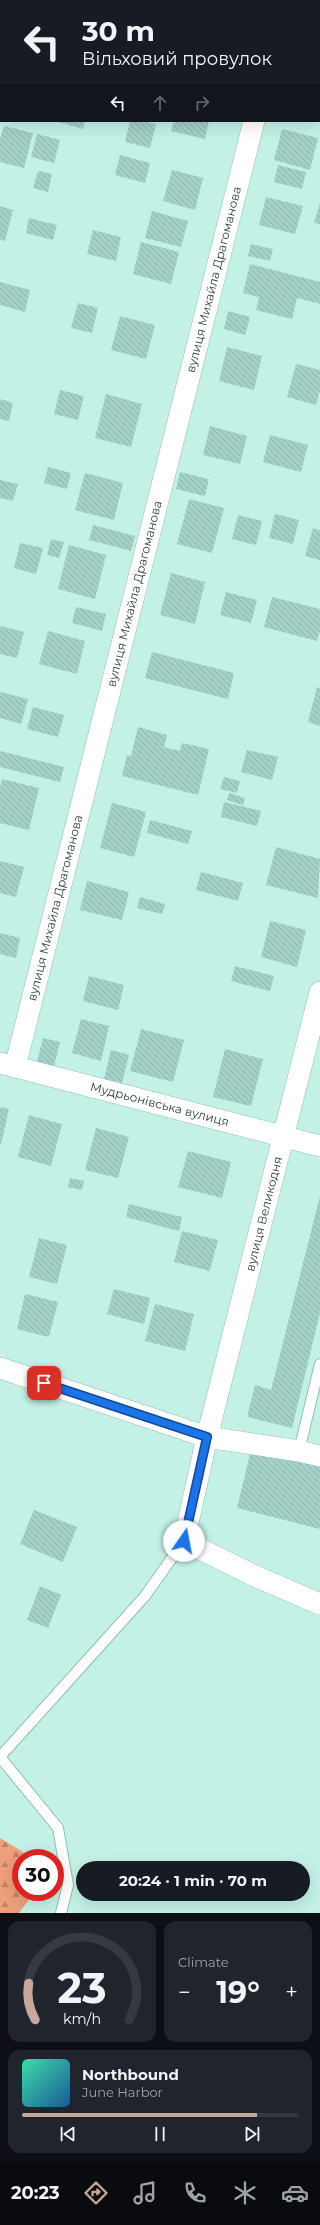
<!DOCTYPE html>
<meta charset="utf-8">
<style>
body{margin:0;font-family:Montserrat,sans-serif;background:#20242c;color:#f1f3f6;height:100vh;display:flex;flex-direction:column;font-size:15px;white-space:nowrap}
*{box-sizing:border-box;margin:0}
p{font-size:13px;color:#9ea1a6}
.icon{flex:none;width:22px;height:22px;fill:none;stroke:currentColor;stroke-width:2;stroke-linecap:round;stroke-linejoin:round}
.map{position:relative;height:1913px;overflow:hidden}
.panel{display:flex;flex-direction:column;gap:8px;padding:8px;background:#0d0f14;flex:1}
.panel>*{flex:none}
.banner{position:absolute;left:0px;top:0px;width:320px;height:122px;box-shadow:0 4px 16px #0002;background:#171b24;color:#f1f3f6;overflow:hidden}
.speed{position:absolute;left:12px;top:1849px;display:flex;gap:8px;font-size:20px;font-weight:700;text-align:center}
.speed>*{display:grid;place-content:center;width:52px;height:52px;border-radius:50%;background:#171b24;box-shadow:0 4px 16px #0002;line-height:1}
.speed .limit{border:6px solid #d22;background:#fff;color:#111}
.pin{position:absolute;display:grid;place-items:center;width:34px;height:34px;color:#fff;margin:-17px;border-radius:8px;box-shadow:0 2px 6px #0006}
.me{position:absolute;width:44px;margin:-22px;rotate:12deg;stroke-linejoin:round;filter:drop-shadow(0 0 3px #0008)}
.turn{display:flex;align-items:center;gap:14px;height:84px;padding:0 16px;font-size:18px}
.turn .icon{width:52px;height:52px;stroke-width:2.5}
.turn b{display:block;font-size:28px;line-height:34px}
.lanes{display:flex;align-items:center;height:38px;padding:0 16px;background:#0003;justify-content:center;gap:20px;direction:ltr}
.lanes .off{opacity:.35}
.big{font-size:30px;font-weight:700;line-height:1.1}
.panel .tile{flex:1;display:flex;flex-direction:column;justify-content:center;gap:6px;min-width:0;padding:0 14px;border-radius:12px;background:#20242c}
.panel .dial{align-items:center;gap:0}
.dial svg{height:104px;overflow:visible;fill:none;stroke:#363941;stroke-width:7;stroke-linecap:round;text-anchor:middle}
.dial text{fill:#f1f3f6;stroke:none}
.song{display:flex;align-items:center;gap:12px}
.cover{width:48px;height:48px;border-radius:6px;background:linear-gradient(135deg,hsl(160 70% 55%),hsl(210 70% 35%))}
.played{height:4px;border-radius:2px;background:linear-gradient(90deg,#c6a799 85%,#363941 85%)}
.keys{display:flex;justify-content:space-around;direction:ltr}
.heat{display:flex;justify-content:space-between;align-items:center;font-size:22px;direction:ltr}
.panel .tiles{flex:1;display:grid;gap:8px;grid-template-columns:1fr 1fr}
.tile:last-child{grid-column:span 2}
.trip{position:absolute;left:76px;top:1861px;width:234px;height:40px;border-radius:20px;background:#171b24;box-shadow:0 4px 16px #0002;font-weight:700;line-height:40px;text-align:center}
.tabs{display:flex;height:64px;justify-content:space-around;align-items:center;background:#090b0e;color:#9ea1a6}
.tabs .icon{width:28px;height:28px}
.tabs .selected{color:#c6a799}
.tabs b{font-size:18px;color:#f1f3f6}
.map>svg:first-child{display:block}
.forest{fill:url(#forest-firs)}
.building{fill:url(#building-back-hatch)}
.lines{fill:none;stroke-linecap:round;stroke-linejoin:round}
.service-casing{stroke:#90bdb2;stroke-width:12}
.minor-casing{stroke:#90bdb2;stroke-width:22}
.service{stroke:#fff;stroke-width:10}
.minor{stroke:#fff;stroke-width:21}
.route-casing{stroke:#114b97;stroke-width:10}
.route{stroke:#1a73e8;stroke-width:7}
.labels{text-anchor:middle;stroke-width:3.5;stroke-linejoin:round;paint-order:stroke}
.street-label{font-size:12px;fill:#2d3f3b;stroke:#fff}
</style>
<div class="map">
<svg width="320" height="1913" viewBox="0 0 320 1913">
<defs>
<pattern id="forest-firs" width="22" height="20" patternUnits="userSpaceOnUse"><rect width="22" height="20" fill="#ee9f7b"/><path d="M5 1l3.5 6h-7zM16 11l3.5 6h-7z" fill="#c18366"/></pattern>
<pattern id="building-back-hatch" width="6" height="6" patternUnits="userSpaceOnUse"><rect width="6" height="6" fill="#a4d1c7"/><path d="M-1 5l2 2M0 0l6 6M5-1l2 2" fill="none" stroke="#8eb4ac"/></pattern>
</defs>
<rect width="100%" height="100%" fill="#c3f1e6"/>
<path class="forest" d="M 0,1838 L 23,1852 L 26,1858 L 21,1858 L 21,1892 L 30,1892 L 30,1898 L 19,1913 L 0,1913 Z"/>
<path class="building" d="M 55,121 L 85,121 L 83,129 Z
M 130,121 L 143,121 L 156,124 L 150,148 L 125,142 Z
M 174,121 L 209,121 L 205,139 L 171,131 Z
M 4,126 L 33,133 L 24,168 L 0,162 L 0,139 Z
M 282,129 L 318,138 L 310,170 L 274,160 Z
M 37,134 L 60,140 L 54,163 L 31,157 Z
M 120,155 L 150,163 L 145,183 L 115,175 Z
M 278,165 L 306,172 L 302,189 L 274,182 Z
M 172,170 L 203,178 L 195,210 L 163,201 Z
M 38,171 L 52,174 L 48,192 L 33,188 Z
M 266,197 L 303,206 L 295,234 L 259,225 Z
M 320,203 L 320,224 L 314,223 Z
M 0,206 L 13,210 L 5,241 L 0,240 Z
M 152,211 L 188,221 L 181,247 L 145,238 Z
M 29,218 L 57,225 L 53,240 L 26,233 Z
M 93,230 L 121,237 L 116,261 L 87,254 Z
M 141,242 L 179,252 L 171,284 L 133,274 Z
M 251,244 L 273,249 L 270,261 L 248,256 Z
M 250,264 L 320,282 L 320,304 L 297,298 L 292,319 L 256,310 L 259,297 L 243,293 Z
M 0,282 L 30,290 L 25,312 L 0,305 Z
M 78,303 L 98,308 L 92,333 L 71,328 Z
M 228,311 L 250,317 L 245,335 L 224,329 Z
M 120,316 L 155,325 L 146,359 L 111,350 Z
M 227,347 L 262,356 L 254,390 L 219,381 Z
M 296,364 L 320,370 L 320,390 L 316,405 L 287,397 Z
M 60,390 L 84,396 L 78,420 L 54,414 Z
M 106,394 L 142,404 L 131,447 L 95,438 Z
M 0,399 L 13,403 L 9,421 L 0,419 Z
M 210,426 L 247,436 L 240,464 L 203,455 Z
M 270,435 L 308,445 L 301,472 L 263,462 Z
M 48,467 L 71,473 L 67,489 L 44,483 Z
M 180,472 L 209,479 L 205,496 L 176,489 Z
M 85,473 L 123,483 L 114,520 L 75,510 Z
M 0,480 L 18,484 L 13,501 L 0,498 Z
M 189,499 L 224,508 L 212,553 L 177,544 Z
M 275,514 L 299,520 L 293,544 L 269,538 Z
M 238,515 L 262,521 L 256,545 L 232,539 Z
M 93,525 L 135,536 L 131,551 L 89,540 Z
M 313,528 L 320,530 L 320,560 L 305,556 Z
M 51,539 L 64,542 L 59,558 L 47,555 Z
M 20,543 L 43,548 L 36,574 L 14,568 Z
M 69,545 L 106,555 L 95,599 L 58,589 Z
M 171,573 L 205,582 L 195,624 L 160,615 Z
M 226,592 L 257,600 L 251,623 L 220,615 Z
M 272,597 L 320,609 L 320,631 L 317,641 L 264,627 Z
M 76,607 L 106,614 L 102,631 L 72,623 Z
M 0,626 L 24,632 L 17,658 L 0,654 Z
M 48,631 L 85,641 L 77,674 L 39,664 Z
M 152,652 L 234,673 L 228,699 L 145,678 Z
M 317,687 L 320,688 L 320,726 L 308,722 Z
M 0,692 L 28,699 L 21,724 L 0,718 Z
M 33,707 L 64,715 L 58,737 L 27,729 Z
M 138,727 L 167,735 L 164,747 L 180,751 L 182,743 L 209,749 L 198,795 L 122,776 L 127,755 L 131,756 Z
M 247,750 L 278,757 L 272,780 L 241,772 Z
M 0,751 L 64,767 L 60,782 L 0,767 Z
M 224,777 L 240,781 L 237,793 L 220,789 Z
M 2,779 L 39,788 L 29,830 L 0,823 L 0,788 Z
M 229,793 L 245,798 L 243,805 L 227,800 Z
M 224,802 L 261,811 L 257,826 L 221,817 Z
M 112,803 L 146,812 L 134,857 L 100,848 Z
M 150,820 L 192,831 L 188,844 L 147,833 Z
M 276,847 L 320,859 L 318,898 L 266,885 Z
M 0,861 L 24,867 L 16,897 L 0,893 Z
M 201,872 L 243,883 L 238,901 L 196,890 Z
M 87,881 L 129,892 L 122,920 L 80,910 Z
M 140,897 L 165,904 L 162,914 L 137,908 Z
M 270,921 L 306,930 L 297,967 L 261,957 Z
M 0,933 L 20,938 L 16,958 L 0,954 Z
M 235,966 L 274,976 L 270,991 L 231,981 Z
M 89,976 L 124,985 L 118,1010 L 83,1001 Z
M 81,1019 L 109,1026 L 101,1061 L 72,1053 Z
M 141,1029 L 184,1040 L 173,1082 L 130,1071 Z
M 43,1038 L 60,1042 L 54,1066 L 37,1062 Z
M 225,1049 L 263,1059 L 251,1106 L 213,1097 Z
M 111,1050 L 129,1055 L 122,1083 L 104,1079 Z
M 0,1107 L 9,1109 L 1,1144 L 0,1144 Z
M 29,1115 L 62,1124 L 51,1166 L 18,1157 Z
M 96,1128 L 129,1137 L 118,1178 L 85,1170 Z
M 188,1151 L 231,1162 L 222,1198 L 178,1187 Z
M 70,1178 L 84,1181 L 82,1190 L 68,1187 Z
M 320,1196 L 320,1313 L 292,1428 L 247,1417 L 255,1385 L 271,1390 Z
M 129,1204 L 182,1217 L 179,1231 L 126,1217 Z
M 182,1231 L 218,1240 L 210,1271 L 174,1262 Z
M 39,1238 L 67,1245 L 57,1284 L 29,1277 Z
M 114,1289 L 150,1298 L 144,1324 L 107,1314 Z
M 25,1294 L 58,1302 L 49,1337 L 17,1329 Z
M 155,1304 L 194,1314 L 185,1351 L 145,1341 Z
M 251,1450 L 320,1467 L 320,1529 L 237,1508 Z
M 34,1510 L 77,1527 L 63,1562 L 20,1544 Z
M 40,1586 L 61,1595 L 48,1628 L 27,1620 Z"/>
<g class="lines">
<g class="service-casing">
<path id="service" d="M 299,1451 L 320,1364
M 0,1757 L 145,1596 L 184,1541
M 0,1757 L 58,1828 L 68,1885 L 61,1913"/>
</g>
<g class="minor-casing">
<g id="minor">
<path d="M 285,1 L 285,0"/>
<path d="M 320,992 L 207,1437 L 184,1541 L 257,1577 L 320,1604"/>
<path id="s1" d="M 0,1063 L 320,1146"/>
<path id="s2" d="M 15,1067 L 254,121"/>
<path d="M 0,1368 L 207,1437 L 299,1451 L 320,1456"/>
</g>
</g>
<use href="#service" class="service"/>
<use href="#minor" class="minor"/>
</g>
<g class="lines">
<g class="route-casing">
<path id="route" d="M 44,1383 L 207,1437 L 184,1541"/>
</g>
<use href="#route" class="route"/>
</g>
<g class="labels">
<g class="street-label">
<text dy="4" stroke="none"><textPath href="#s2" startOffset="812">вулиця Михайла Драгоманова</textPath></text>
<text dy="4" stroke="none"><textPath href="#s2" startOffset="488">вулиця Михайла Драгоманова</textPath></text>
<text dy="4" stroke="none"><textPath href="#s2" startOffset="164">вулиця Михайла Драгоманова</textPath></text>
<text dy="4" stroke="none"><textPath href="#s1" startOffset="165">Мудрьонівська вулиця</textPath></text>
<text transform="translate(264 1214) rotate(-76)" y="4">вулиця Великодня</text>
</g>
</g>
</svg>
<div class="speed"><div class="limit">30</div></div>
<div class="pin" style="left:44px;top:1383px;background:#d93025"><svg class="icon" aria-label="arrive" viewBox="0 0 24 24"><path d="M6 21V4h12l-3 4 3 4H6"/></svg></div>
<svg class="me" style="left:184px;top:1541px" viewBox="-20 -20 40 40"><circle r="19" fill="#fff"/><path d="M0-13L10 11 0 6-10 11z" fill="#1a73e8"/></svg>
<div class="trip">20:24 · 1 min · 70 m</div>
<div class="banner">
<div class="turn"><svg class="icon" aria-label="left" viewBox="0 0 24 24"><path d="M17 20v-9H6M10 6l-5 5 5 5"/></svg><div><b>30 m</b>Вільховий провулок</div></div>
<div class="lanes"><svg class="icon" aria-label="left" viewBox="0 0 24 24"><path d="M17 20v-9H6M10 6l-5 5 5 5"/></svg><svg class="icon off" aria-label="ahead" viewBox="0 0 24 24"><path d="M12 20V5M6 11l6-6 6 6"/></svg><svg class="icon off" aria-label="right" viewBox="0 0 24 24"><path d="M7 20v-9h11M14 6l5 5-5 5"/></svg></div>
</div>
</div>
<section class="panel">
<div class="tiles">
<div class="tile dial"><svg viewBox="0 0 100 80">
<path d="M14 69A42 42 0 1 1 86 69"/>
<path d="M14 69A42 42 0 0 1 9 41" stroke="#c6a799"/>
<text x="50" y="56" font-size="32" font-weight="700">23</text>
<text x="50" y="72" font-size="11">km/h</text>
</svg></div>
<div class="tile"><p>Climate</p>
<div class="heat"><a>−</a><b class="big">19°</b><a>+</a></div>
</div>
<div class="tile">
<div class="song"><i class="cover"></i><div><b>Northbound</b><p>June Harbor</p></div></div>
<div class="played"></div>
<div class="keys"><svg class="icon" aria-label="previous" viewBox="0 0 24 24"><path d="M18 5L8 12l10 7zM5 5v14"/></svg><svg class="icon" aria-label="pause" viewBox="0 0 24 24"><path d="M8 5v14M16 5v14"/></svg><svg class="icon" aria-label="next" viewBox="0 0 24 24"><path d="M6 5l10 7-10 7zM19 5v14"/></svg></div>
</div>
</div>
</section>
<nav class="tabs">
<b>20:23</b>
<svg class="icon selected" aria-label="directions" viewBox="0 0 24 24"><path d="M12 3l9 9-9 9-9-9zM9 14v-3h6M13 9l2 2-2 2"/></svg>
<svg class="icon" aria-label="music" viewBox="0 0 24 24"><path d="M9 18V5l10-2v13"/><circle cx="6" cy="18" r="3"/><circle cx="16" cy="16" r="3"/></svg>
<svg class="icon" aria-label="phone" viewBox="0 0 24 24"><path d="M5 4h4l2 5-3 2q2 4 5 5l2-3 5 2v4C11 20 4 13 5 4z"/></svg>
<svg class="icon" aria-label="climate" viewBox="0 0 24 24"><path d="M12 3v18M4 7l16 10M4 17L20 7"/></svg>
<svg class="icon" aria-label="car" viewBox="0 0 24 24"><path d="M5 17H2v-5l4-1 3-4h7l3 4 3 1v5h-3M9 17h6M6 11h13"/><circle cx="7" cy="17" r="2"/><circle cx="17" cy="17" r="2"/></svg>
</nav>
